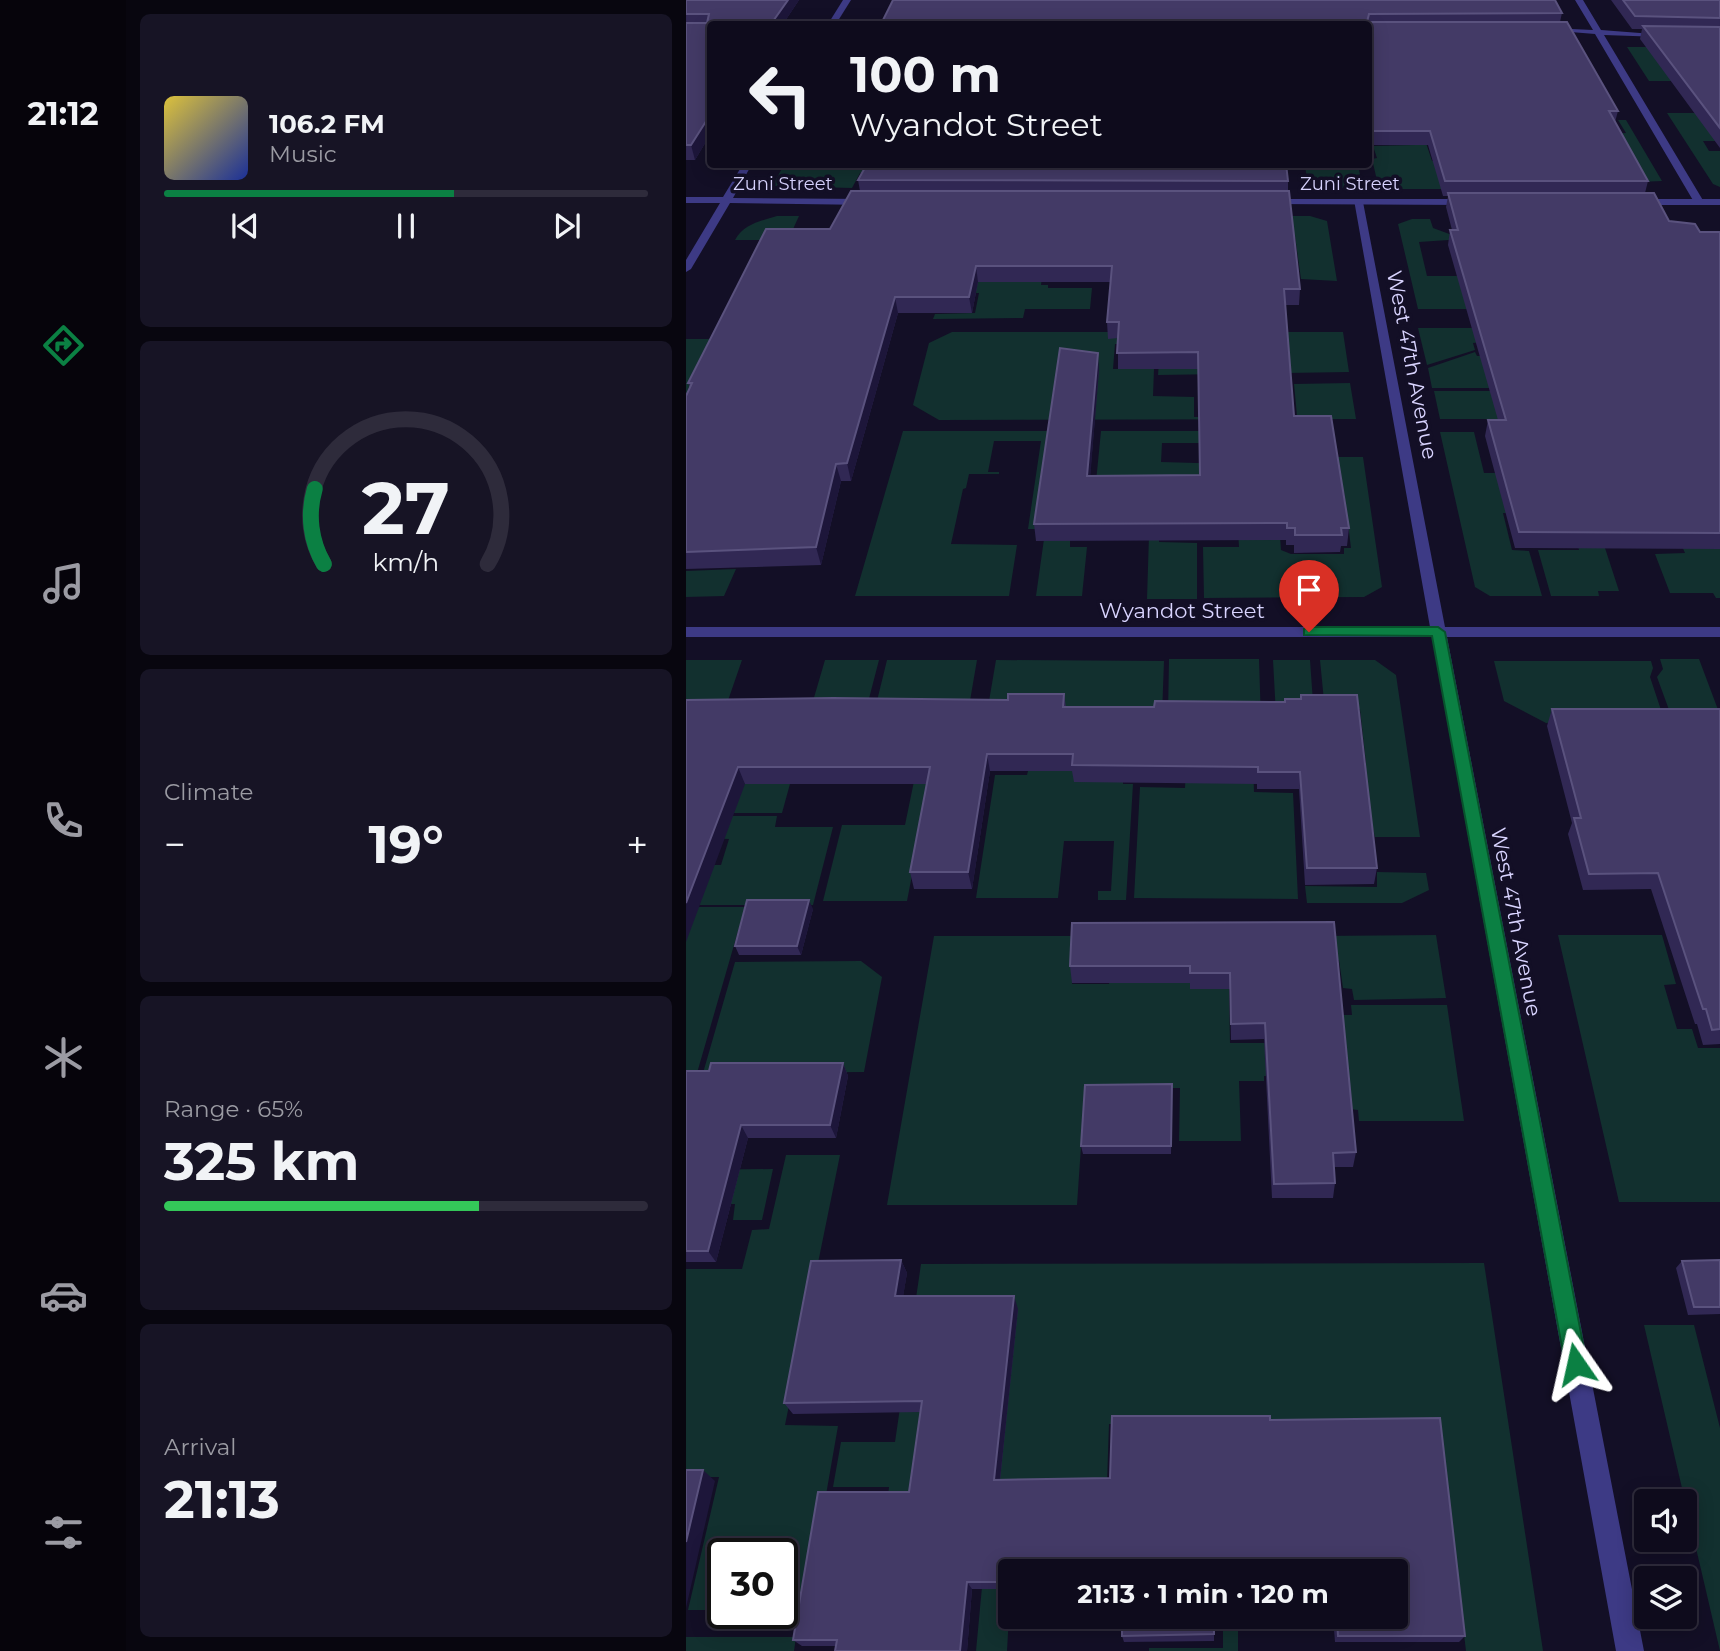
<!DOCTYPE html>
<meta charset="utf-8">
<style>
body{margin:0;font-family:Montserrat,sans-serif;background:#171425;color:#f1f3f6;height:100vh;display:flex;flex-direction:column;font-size:26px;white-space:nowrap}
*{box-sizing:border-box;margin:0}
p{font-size:23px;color:#9b9ba3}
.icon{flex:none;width:38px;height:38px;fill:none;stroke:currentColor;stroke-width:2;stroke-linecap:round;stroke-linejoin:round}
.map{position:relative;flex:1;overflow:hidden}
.side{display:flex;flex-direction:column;gap:14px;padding:14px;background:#08060f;width:560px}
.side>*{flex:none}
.banner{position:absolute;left:21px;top:21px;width:665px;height:147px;border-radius:7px;box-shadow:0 4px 18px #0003,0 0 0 2px #2e2b3b;background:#0e0b1c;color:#f1f3f6;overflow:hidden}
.controls{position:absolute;left:948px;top:1489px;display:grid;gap:14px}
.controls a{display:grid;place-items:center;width:63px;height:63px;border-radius:7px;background:#0e0b1c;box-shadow:0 4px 18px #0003,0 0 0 2px #2e2b3b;font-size:35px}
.speed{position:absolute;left:21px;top:1538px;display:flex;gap:14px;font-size:35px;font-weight:700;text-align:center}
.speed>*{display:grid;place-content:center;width:91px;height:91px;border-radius:50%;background:#0e0b1c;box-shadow:0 4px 18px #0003,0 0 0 2px #2e2b3b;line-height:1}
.speed .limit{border:4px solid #111;border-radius:10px;background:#fff;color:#111}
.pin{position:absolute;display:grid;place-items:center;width:60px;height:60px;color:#fff;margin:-72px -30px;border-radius:50% 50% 50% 0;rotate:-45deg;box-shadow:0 0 7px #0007}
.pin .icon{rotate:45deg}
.me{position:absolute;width:77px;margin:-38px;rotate:349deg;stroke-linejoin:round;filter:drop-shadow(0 0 5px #0008)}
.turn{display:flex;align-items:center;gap:24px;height:147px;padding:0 28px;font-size:32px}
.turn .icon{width:91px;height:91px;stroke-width:2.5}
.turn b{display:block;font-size:49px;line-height:60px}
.big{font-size:52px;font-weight:700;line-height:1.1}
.side .tile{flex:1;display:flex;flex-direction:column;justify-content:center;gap:10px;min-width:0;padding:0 24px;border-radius:10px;background:#171425}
.side .dial{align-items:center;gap:0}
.dial svg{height:182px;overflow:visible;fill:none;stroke:#2e2b3b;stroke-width:7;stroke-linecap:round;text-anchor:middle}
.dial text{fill:#f1f3f6;stroke:none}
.song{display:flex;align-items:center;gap:21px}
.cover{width:84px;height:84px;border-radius:10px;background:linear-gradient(135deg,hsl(50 70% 55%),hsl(230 70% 35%))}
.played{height:7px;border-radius:4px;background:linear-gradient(90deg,#0b8043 60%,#2e2b3b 60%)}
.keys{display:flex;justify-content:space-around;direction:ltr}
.heat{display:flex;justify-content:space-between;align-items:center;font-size:38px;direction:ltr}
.charge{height:10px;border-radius:5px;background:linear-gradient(90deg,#34c759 65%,#2e2b3b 0)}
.trip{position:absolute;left:312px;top:1559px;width:410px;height:70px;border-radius:7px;background:#0e0b1c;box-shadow:0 4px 18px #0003,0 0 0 2px #2e2b3b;font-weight:700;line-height:70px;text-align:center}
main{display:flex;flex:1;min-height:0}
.tab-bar{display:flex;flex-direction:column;width:126px;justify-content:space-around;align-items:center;background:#06040b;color:#9b9ba3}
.tab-bar .icon{width:49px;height:49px}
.tab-bar .current{color:#0b8043}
.tab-bar b{font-size:32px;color:#f1f3f6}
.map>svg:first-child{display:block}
.green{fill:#12302f}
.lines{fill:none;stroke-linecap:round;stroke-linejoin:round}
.minor{fill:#3d3a85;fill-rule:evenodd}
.tertiary{fill:#3d3a85;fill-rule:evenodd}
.wall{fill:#312854}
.shaded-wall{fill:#1d163a}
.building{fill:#433a66;stroke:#5a527e;stroke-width:2}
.route{fill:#0b8043;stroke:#07532c;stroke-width:2}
.labels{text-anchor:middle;stroke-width:7;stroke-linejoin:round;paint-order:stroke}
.far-street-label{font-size:18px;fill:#d9d4ff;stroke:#130f26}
.street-label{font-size:21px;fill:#d9d4ff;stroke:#130f26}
</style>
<main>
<nav class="tab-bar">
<b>21:12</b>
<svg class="icon current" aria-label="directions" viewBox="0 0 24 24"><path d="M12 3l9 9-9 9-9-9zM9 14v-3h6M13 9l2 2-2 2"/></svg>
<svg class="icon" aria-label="music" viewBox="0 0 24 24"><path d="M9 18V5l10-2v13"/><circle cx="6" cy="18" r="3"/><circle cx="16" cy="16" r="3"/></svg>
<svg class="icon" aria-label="phone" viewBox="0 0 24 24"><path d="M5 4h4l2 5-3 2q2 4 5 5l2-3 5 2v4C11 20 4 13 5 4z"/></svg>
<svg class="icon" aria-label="climate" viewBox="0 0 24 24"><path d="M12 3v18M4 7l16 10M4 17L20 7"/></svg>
<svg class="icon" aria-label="car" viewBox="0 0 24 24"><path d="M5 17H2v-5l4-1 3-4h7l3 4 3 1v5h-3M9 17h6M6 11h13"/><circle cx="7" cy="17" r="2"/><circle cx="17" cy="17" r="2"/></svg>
<svg class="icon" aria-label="filters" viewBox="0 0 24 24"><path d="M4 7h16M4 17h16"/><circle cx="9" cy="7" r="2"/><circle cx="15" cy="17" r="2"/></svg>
</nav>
<section class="side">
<div class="tile">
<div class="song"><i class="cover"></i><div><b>106.2 FM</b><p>Music</p></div></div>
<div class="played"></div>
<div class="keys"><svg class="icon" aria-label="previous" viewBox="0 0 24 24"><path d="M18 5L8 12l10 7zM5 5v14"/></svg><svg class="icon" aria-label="pause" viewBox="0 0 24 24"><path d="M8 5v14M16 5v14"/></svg><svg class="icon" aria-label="next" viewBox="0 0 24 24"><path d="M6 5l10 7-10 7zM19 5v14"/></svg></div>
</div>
<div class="tile dial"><svg viewBox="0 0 100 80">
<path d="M14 69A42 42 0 1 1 86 69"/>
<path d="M14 69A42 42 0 0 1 10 36" stroke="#0b8043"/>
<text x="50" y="56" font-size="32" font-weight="700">27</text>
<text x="50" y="72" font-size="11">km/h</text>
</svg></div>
<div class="tile"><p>Climate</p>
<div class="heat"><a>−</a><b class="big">19°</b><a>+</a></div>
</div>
<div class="tile"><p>Range · 65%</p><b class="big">325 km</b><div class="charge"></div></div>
<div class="tile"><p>Arrival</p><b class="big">21:13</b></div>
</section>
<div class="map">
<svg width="1034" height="1651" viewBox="0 0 1034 1651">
<rect width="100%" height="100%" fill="#130f26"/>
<path class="green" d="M 941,47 L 1029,47 L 985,81 L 963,81 Z
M 682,106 L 740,143 L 746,161 L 763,161 L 785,189 L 693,189 L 686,159 L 691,158 L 687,146 L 729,145 Z
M 981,113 L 1022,113 L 1034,141 L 1017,141 L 1023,151 L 1034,151 L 1034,187 L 1027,184 Z
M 932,120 L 940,120 L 976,181 L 929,183 L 927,134 L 940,133 Z
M 186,164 L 206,173 L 174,173 L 166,188 L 86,186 L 98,165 Z
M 619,165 L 672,165 L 677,189 L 622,187 Z
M 91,216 L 113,216 L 102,240 L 49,240 C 58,224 74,221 91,216 Z
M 555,216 L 624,216 L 641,221 L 651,281 L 615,279 L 609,236 L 556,236 Z
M 726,219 L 744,219 L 747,228 L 777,239 L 733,242 L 741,276 L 809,276 L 824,309 L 732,309 L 712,224 Z
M 270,237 L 358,261 L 355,285 L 362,285 L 362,288 L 406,288 L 404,309 L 339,309 L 337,318 L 247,319 L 249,314 L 289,313 L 293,293 L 257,293 Z
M 732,328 L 793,328 L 797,342 L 787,343 L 789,350 L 741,365 Z
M 266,332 L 442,332 L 441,344 L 429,344 L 427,369 L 468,369 L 467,396 L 508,397 L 508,417 L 611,416 L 608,384 L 664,383 L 670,419 L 253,420 L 227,405 L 243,343 Z
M 601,332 L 657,332 L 663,372 L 472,375 L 474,347 Z
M 0,339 L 38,339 L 11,387 L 3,387 L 0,394 Z
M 789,352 L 791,356 L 800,356 L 810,388 L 746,388 L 742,368 Z
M 748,391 L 810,391 L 896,419 L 754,419 Z
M 217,431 L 408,431 L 351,529 L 342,529 L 355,441 L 308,441 L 302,472 L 313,472 L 313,474 L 283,474 L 280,488 L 277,489 L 265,544 L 331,545 L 323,596 L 169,596 Z
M 415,431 L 555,431 L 520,443 L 476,443 L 475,462 L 545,464 L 474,491 L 473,542 L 511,543 L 511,599 L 461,599 L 463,535 L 410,482 Z
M 754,432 L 788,432 L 798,473 L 820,473 L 831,513 L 817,513 L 826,550 L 843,551 L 856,596 L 804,596 L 789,587 Z
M 652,457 L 677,457 L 696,587 L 678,597 L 518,598 L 517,547 L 553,547 L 550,495 L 591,495 L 595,550 L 605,554 L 658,554 L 658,548 L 665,548 L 658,492 L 631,491 Z
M 980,509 L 1034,546 L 1034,598 L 1030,598 L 1027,593 L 984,593 L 969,554 L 999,553 Z
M 883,515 L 919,548 L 933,591 L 912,591 L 913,596 L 865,596 L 852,550 L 893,550 Z
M 358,539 L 384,539 L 384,547 L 401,547 L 396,596 L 350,596 Z
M 50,569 L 38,596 L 0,597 L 0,571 Z
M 483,659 L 573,659 L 575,722 L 566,722 L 568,792 L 607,793 L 612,899 L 448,898 L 454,787 L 499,788 L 500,767 L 482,715 Z
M 974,659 L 1013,659 L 1034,715 L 986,718 L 971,677 L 977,669 Z
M 0,660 L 56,660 L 37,715 L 0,744 Z
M 139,660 L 193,660 L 179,714 L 110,759 Z
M 201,660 L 291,660 L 280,724 L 233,839 L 221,901 L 137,901 L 156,825 L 219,825 L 242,713 L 188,713 Z
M 310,660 L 478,661 L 476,715 L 437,781 L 437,784 L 447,784 L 440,900 L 412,900 L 412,891 L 425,891 L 428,841 L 378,841 L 372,898 L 290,898 L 309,775 L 341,775 L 344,763 L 301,713 Z
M 587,660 L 624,660 L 627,702 L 590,715 Z
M 634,660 L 689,660 L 710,675 L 734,837 L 689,837 L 687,829 L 617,829 L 637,764 L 680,763 L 674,709 L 648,709 L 638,701 Z
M 808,661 L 965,661 L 967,668 L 964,677 L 978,719 L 860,723 L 818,701 Z
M 0,750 L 110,762 L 96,813 L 0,813 Z
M 23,816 L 91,816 L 89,827 L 147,827 L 127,905 L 0,905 L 0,865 L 35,865 L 43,839 L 15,838 Z
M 691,872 L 740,873 L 743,890 L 716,903 L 621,903 L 619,886 L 691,887 Z
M 0,907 L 59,907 L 9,1080 L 0,1080 Z
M 750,935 L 760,998 L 668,1000 L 666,989 L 657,988 L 653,960 L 637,960 L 634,936 Z
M 872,935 L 976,935 L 990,984 L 978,985 L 991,1029 L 1006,1029 L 1012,1048 L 1034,1048 L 1034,1202 L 933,1202 Z
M 248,936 L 390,936 L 386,984 L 423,984 L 427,936 L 542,936 L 544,1043 L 579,1043 L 656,1015 L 666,1015 L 665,1005 L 761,1005 L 778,1121 L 673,1121 L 672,1110 L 664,1109 L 661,1076 L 578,1076 L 578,1081 L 553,1081 L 555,1141 L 493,1141 L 494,1088 L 399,1088 L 391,1205 L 201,1205 Z
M 175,961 L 196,977 L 178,1072 L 17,1073 L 49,962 Z
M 100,1155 L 154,1155 L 99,1425 L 152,1426 L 120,1610 L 96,1610 L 96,1554 L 37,1554 L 37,1610 L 2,1610 L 33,1477 L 0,1477 L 0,1269 L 56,1269 L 66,1230 L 83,1229 Z
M 87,1169 L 76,1220 L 47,1220 L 49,1204 L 0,1204 L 0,1170 Z
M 798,1263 L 857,1651 L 780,1651 L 753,1425 L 529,1572 L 528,1424 L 423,1424 L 421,1483 L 322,1484 L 313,1589 L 323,1616 L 321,1651 L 290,1651 L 303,1512 L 200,1513 L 203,1487 L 147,1487 L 155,1442 L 209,1442 L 235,1264 Z
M 958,1325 L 1008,1325 L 1034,1428 L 1034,1651 Z
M 537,1626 L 552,1626 L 552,1651 L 463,1651 L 463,1648 L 537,1648 Z
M 0,1637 L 110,1637 L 108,1651 L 0,1651 Z"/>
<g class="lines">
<path class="minor" d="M 889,0 L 897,0 L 915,30 L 980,35 L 976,37 L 918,35 L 1018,202 L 1017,204 L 1008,202 L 909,34 L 860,30 L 864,28 L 907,30 Z
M 668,200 L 677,202 L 759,627 L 1034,627 L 1034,637 L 761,637 L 958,1651 L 930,1651 L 746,637 L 0,637 L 0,627 L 744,627 Z"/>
<path class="tertiary" d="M 157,0 L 165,0 L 150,24 L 142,24 Z
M 57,164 L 66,164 L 47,198 L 184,199 L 189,202 L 184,205 L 44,203 L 5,269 L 0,272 L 0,260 L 34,203 L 0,203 L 0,197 L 37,197 Z
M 582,199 L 782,199 L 787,202 L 782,205 L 578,204 L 577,202 Z
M 1034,199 L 1034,205 L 950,205 L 945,202 L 950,199 Z"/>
</g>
<path class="wall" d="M 0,0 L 113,0 L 97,24 L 24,24 L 24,135 L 9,160 L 0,160 Z
M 207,0 L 876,13 L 874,22 L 932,111 L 929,122 L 962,181 L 959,193 L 983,221 L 1014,232 L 1034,232 L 1034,549 L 829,548 L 799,436 L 802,420 L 812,420 L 762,245 L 764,230 L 766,230 L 760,207 L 762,196 L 757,196 L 742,145 L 682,145 L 682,24 Z
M 925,0 L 1034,0 L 1034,148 L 954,39 L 956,29 L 946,29 Z
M 172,180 L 602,181 L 602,191 L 614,289 L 613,305 L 599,305 L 608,416 L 663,528 L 661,546 L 655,546 L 654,552 L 608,553 L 608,545 L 600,545 L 600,540 L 350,541 L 348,524 L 413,370 L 404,476 L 514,475 L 512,369 L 432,369 L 432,338 L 422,339 L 421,322 L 425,282 L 292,282 L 286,313 L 212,313 L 165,481 L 155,481 L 135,565 L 0,569 L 0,396 L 4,388 L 2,383 L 144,229 L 174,191 Z
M 378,694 L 380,707 L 468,707 L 598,702 L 691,868 L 688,884 L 619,885 L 613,789 L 571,789 L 571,784 L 388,782 L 386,771 L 304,771 L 286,889 L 228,889 L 224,872 L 241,784 L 59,784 L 0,700 L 322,700 Z
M 866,709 L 1034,709 L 1034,1044 L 1017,1045 L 1011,1024 L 1009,1024 L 965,889 L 897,890 L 882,834 L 886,823 L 861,726 Z
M 127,909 L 115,955 L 53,955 L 49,946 Z
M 648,922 L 670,1152 L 667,1167 L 648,1167 L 649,1183 L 647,1198 L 586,1198 L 578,1039 L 545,1040 L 544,989 L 504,989 L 504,983 L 386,983 L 384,966 Z
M 157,1063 L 162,1076 L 150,1138 L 62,1138 L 30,1262 L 0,1262 L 0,1071 L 23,1071 Z
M 486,1093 L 485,1154 L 397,1154 L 395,1146 Z
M 215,1260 L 221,1273 L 217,1296 L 332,1309 L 314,1480 L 424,1478 L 584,1420 L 779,1636 L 773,1642 L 649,1642 L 647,1617 L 709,1617 L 709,1572 L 324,1572 L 324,1589 L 286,1589 L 281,1651 L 149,1651 L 150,1646 L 116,1646 L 107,1640 L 223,1492 L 235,1412 L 107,1414 L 98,1403 Z
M 1034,1260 L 1034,1314 L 1002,1315 L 990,1268 L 996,1261 Z
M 391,1617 L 528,1617 L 528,1641 L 438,1642 L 436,1636 L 436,1621 L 393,1621 Z"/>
<path class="shaded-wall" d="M 102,0 L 113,0 L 97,24 L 85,24 Z
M 24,115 L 24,135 L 9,160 L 5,145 Z
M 290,266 L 292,282 L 286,313 L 283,297 Z
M 209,297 L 212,313 L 165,481 L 161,463 Z
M 412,353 L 413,370 L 403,493 L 401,476 Z
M 150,464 L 155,481 L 135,565 L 130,547 Z
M 301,754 L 304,771 L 286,889 L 282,872 Z
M 52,767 L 59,784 L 0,942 L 0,903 Z
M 123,900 L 127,909 L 115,955 L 111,946 Z
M 157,1063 L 162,1076 L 150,1138 L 144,1125 Z
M 55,1125 L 62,1138 L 30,1262 L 22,1251 Z
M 215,1260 L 221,1273 L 215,1309 L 209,1296 Z
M 328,1296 L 332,1309 L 313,1489 L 308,1480 Z
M 17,1470 L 29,1481 L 0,1608 L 0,1542 Z
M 281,1582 L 286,1589 L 281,1651 L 274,1651 Z"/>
<path class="building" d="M 0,0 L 102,0 L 85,24 L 24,24 L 24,115 L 5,145 L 0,145 L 0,23 L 21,23 L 23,14 L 0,14 Z
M 207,0 L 869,0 L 876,13 L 683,14 L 681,22 L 881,22 L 932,111 L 923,111 L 962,181 L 759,181 L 744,131 L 682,131 L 682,24 L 195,24 Z
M 937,0 L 1034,0 L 1034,18 L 949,16 Z
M 957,26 L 1034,27 L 1034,128 Z
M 181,164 L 600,164 L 602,181 L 172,180 Z
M 165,191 L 603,191 L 614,289 L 598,289 L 608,416 L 645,416 L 663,528 L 655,528 L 656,535 L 609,535 L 609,528 L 601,528 L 601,523 L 348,524 L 374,348 L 412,353 L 401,476 L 514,475 L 512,352 L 431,353 L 433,322 L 421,322 L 426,266 L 290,266 L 283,297 L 209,297 L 161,463 L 150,464 L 130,547 L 0,552 L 0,396 L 6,383 L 2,383 L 80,229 L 144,229 Z
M 762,193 L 968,193 L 983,221 L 1009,224 L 1014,232 L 1034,232 L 1034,533 L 833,532 L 802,420 L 820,420 L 764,230 L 772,230 Z
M 322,694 L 378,694 L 377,707 L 468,707 L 469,701 L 599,702 L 599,699 L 615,699 L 615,695 L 671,695 L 691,868 L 621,868 L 614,772 L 572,772 L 572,767 L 386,765 L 387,754 L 301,754 L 282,872 L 224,872 L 244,767 L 52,767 L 0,903 L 0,700 L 147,698 L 322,700 Z
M 866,709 L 1034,709 L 1034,1029 L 1026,1030 L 1020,1009 L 1017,1009 L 972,873 L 903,874 L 888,818 L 895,818 Z
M 61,900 L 123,900 L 111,946 L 49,946 Z
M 648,922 L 670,1152 L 647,1153 L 649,1183 L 588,1184 L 579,1023 L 545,1024 L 544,973 L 504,973 L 504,966 L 384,966 L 386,923 Z
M 25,1063 L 157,1063 L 144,1125 L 55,1125 L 22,1251 L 0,1251 L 0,1071 L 23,1071 Z
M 486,1084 L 485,1146 L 395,1146 L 399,1085 Z
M 215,1260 L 209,1296 L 328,1296 L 308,1480 L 424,1478 L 426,1416 L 584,1416 L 584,1420 L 754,1418 L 779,1636 L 652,1636 L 651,1617 L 709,1617 L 709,1572 L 324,1572 L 324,1582 L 281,1582 L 274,1651 L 149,1651 L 151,1640 L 107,1640 L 132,1492 L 223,1492 L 236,1401 L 98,1403 L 125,1261 Z
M 1034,1260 L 1034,1307 L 1008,1307 L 996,1261 Z
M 0,1470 L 17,1470 L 0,1542 Z
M 436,1617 L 528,1617 L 528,1634 L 436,1636 Z"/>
<path class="route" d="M 623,627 L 752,627 L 759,632 L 901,1364 L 898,1372 L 890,1375 L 882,1372 L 879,1364 L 746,636 L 618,635 L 618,629 Z"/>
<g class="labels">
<g class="far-street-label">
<text x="97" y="190">Zuni Street</text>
<text x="664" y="190">Zuni Street</text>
</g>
<g class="street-label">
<text transform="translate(726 365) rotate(79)" y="7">West 47th Avenue</text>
<text x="496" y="618">Wyandot Street</text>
<text transform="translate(830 922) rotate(79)" y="7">West 47th Avenue</text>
</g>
</g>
</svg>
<div class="controls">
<a><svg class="icon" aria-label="sound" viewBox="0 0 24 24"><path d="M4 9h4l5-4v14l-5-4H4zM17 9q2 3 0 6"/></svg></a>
<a><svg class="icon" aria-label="layers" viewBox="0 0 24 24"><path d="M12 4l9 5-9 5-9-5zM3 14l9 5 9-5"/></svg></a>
</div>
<div class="speed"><div class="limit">30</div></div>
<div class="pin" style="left:623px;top:632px;background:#d93025"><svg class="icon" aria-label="arrive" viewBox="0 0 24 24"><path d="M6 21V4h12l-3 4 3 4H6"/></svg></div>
<svg class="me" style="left:890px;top:1364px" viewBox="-20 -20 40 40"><path d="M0-17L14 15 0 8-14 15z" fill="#0b8043" stroke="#fff" stroke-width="4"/></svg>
<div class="trip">21:13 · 1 min · 120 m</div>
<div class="banner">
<div class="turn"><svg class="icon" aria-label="left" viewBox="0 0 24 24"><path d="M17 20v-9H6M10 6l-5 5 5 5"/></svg><div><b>100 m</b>Wyandot Street</div></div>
</div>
</div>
</main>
